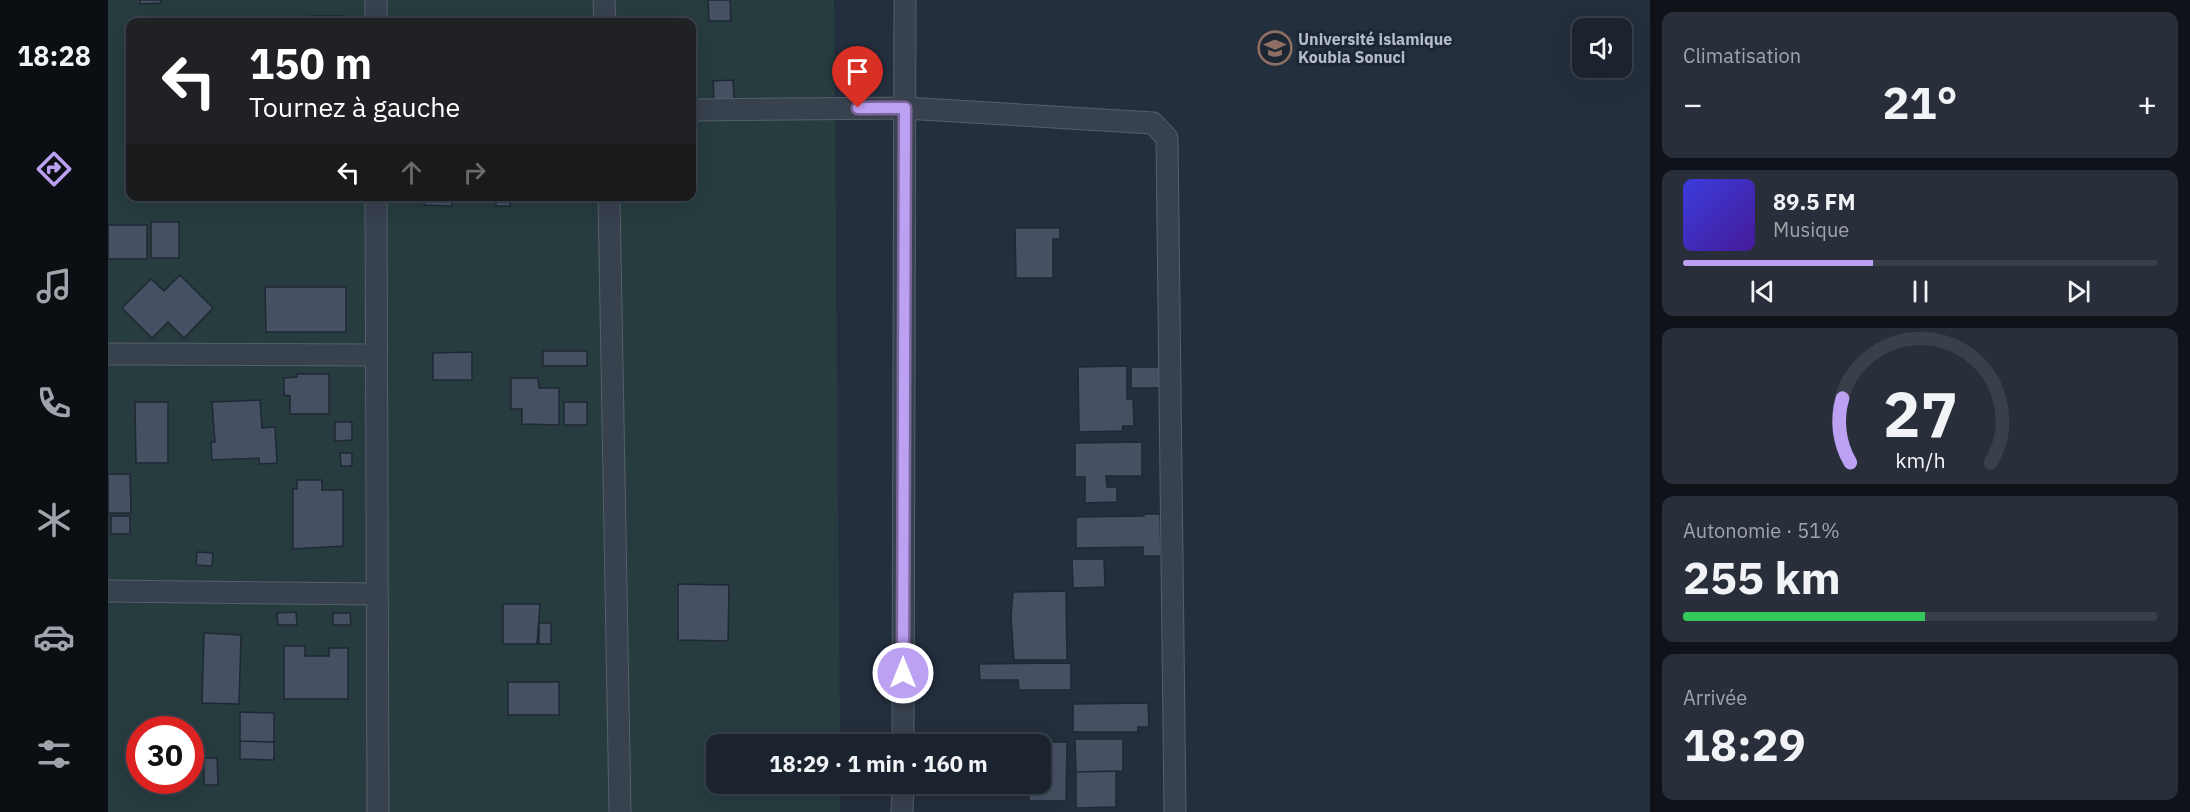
<!DOCTYPE html>
<html lang="fr">
<meta charset="utf-8">
<style>
body{margin:0;font-family:"IBM Plex Sans",sans-serif;background:#282f3a;color:#f1f3f6;height:100vh;display:flex;flex-direction:column;font-size:22px;white-space:nowrap}
*{box-sizing:border-box;margin:0}
p{font-size:20px;color:#a0a4aa}
.icon{flex:none;width:33px;height:33px;fill:none;stroke:currentColor;stroke-width:2;stroke-linecap:round;stroke-linejoin:round}
.map{position:relative;flex:1;overflow:hidden}
.drawer{display:flex;flex-direction:column;gap:12px;padding:12px;background:#0f1319;width:540px}
.drawer>*{flex:none}
.guide{position:absolute;left:18px;top:18px;width:570px;height:183px;border-radius:12px;box-shadow:0 6px 24px #0002,0 0 0 2px #39404a;background:#202124;color:#fff;overflow:hidden}
.tools{position:absolute;left:1464px;top:18px;display:grid;gap:12px}
.tools a{display:grid;place-items:center;width:60px;height:60px;border-radius:12px;background:#1b232e;box-shadow:0 6px 24px #0002,0 0 0 2px #39404a;font-size:30px}
.speed{position:absolute;left:18px;top:716px;display:flex;gap:12px;font-size:30px;font-weight:700;text-align:center}
.speed>*{display:grid;place-content:center;width:78px;height:78px;border-radius:50%;background:#1b232e;box-shadow:0 6px 24px #0002,0 0 0 2px #39404a;line-height:1}
.speed .limit{border:9px solid #d22;background:#fff;color:#111}
.pin{position:absolute;display:grid;place-items:center;width:51px;height:51px;color:#fff;margin:-62px -26px;border-radius:50% 50% 50% 0;rotate:-45deg;box-shadow:0 0 6px #0007}
.pin .icon{rotate:45deg}
.me{position:absolute;width:66px;margin:-33px;rotate:0deg;stroke-linejoin:round;filter:drop-shadow(0 0 4px #0008)}
.turn{display:flex;align-items:center;gap:21px;height:126px;padding:0 24px;font-size:27px}
.turn .icon{width:78px;height:78px;stroke-width:2.5}
.turn b{display:block;font-size:42px;line-height:51px}
.lanes{display:flex;align-items:center;height:57px;padding:0 24px;background:#0003;justify-content:center;gap:30px;direction:ltr}
.lanes .off{opacity:.35}
.big{font-size:45px;font-weight:800;line-height:1.1}
.drawer .widget{flex:1;display:flex;flex-direction:column;justify-content:center;gap:9px;min-width:0;padding:0 21px;border-radius:12px;background:#282f3a}
.drawer .dial{align-items:center;gap:0}
.dial svg{height:156px;overflow:visible;fill:none;stroke:#39404a;stroke-width:7;stroke-linecap:round;text-anchor:middle}
.dial text{fill:#f1f3f6;stroke:none}
.song{display:flex;align-items:center;gap:18px}
.cover{width:72px;height:72px;border-radius:9px;background:linear-gradient(135deg,hsl(240 70% 55%),hsl(260 70% 35%))}
.played{height:6px;border-radius:3px;background:linear-gradient(90deg,#bca0f2 40%,#39404a 40%)}
.keys{display:flex;justify-content:space-around;direction:ltr}
.heat{display:flex;justify-content:space-between;align-items:center;font-size:33px;direction:ltr}
.charge{height:9px;border-radius:4px;background:linear-gradient(90deg,#34c759 51%,#39404a 0)}
.trip{position:absolute;left:598px;top:734px;width:345px;height:60px;border-radius:12px;background:#1b232e;box-shadow:0 6px 24px #0002,0 0 0 2px #39404a;font-weight:800;line-height:60px;text-align:center}
main{display:flex;flex:1;min-height:0}
.dock{display:flex;flex-direction:column;width:108px;justify-content:space-around;align-items:center;background:#0b0e12;color:#a0a4aa}
.dock .icon{width:42px;height:42px}
.dock .selected{color:#bca0f2}
.dock b{font-size:27px;color:#f1f3f6}
.map>svg:first-child{display:block}
.green{fill:#263c3f;fill-rule:evenodd}
.building{fill:#455162;stroke:#1f2835;stroke-width:1.5}
.lines{fill:none;stroke-linecap:round;stroke-linejoin:round}
.street-casing{stroke:#565f6c;stroke-width:23}
.street{stroke:#38414e;stroke-width:21}
.route-casing{stroke:#7a689d;stroke-width:15}
.route{stroke:#bca0f2;stroke-width:10}
.labels{text-anchor:middle;stroke-width:6;stroke-linejoin:round;paint-order:stroke}
.poi-label{font-size:16px;font-weight:bold;fill:#b4bcc9;stroke:#1d2633;text-anchor:start}
</style>
<main>
<nav class="dock">
<b>18:28</b>
<svg class="icon selected" aria-label="directions" viewBox="0 0 24 24"><path d="M12 3l9 9-9 9-9-9zM9 14v-3h6M13 9l2 2-2 2"/></svg>
<svg class="icon" aria-label="music" viewBox="0 0 24 24"><path d="M9 18V5l10-2v13"/><circle cx="6" cy="18" r="3"/><circle cx="16" cy="16" r="3"/></svg>
<svg class="icon" aria-label="phone" viewBox="0 0 24 24"><path d="M5 4h4l2 5-3 2q2 4 5 5l2-3 5 2v4C11 20 4 13 5 4z"/></svg>
<svg class="icon" aria-label="climate" viewBox="0 0 24 24"><path d="M12 3v18M4 7l16 10M4 17L20 7"/></svg>
<svg class="icon" aria-label="car" viewBox="0 0 24 24"><path d="M5 17H2v-5l4-1 3-4h7l3 4 3 1v5h-3M9 17h6M6 11h13"/><circle cx="7" cy="17" r="2"/><circle cx="17" cy="17" r="2"/></svg>
<svg class="icon" aria-label="filters" viewBox="0 0 24 24"><path d="M4 7h16M4 17h16"/><circle cx="9" cy="7" r="2"/><circle cx="15" cy="17" r="2"/></svg>
</nav>
<div class="map">
<svg width="1542" height="812" viewBox="0 0 1542 812">
<rect width="100%" height="100%" fill="#242f3e"/>
<path class="green" d="M 0,0 L 726,0 L 732,744 L 609,744 L 609,783 L 732,783 L 732,812 L 0,812 ZM 22,22 L 584,22 L 584,196 L 22,196 ZM 32,729 L 82,729 L 82,780 L 32,780 Z"/>
<path class="building" d="M 32,0 L 53,0 L 53,3 L 32,4 Z
M 600,0 L 622,0 L 623,21 L 601,21 Z
M 203,16 L 236,16 L 236,22 L 203,22 Z
M 625,80 L 626,99 L 606,100 L 605,81 Z
M 316,196 L 344,196 L 344,206 L 316,205 Z
M 388,196 L 402,196 L 402,206 L 388,206 Z
M 407,196 L 480,196 L 480,200 L 407,202 Z
M 43,222 L 71,222 L 71,258 L 43,258 Z
M 0,225 L 39,225 L 39,259 L 0,259 Z
M 907,228 L 952,228 L 952,239 L 945,239 L 945,278 L 908,278 Z
M 72,275 L 105,308 L 76,338 L 60,322 L 44,338 L 14,308 L 43,279 L 56,291 Z
M 157,287 L 238,287 L 238,332 L 158,332 Z
M 435,351 L 479,351 L 479,366 L 435,366 Z
M 364,352 L 364,380 L 325,380 L 325,353 Z
M 1019,366 L 1019,399 L 1025,399 L 1026,426 L 1015,426 L 1014,431 L 971,432 L 970,367 Z
M 1023,367 L 1053,367 L 1054,388 L 1023,388 Z
M 189,374 L 221,374 L 221,414 L 182,414 L 182,396 L 176,395 L 176,378 L 189,377 Z
M 403,378 L 430,378 L 431,388 L 451,388 L 451,425 L 414,424 L 414,409 L 403,409 Z
M 152,400 L 154,428 L 167,427 L 169,463 L 151,464 L 151,458 L 104,460 L 103,442 L 107,442 L 104,402 Z
M 27,402 L 60,402 L 60,463 L 28,463 Z
M 456,402 L 479,402 L 479,425 L 456,425 Z
M 227,422 L 244,422 L 244,440 L 227,441 Z
M 1034,442 L 1034,476 L 998,476 L 999,487 L 1009,487 L 1009,502 L 977,503 L 977,477 L 967,477 L 967,443 Z
M 232,453 L 244,453 L 244,466 L 233,466 Z
M 0,474 L 22,474 L 23,513 L 0,513 Z
M 189,480 L 214,480 L 214,490 L 235,490 L 235,546 L 185,549 L 185,489 L 189,489 Z
M 1035,514 L 1052,514 L 1053,556 L 1035,556 L 1035,547 L 968,548 L 968,517 L 1036,516 Z
M 3,516 L 22,516 L 22,534 L 3,534 Z
M 89,552 L 105,553 L 104,566 L 88,565 Z
M 964,559 L 996,559 L 997,587 L 965,588 Z
M 570,584 L 621,585 L 620,641 L 570,640 Z
M 958,591 L 959,660 L 906,660 L 903,617 L 905,592 Z
M 395,604 L 432,604 L 429,644 L 395,644 Z
M 188,612 L 189,625 L 170,625 L 169,613 Z
M 225,613 L 242,613 L 243,625 L 225,625 Z
M 431,623 L 443,623 L 443,644 L 431,644 Z
M 96,633 L 133,635 L 131,704 L 94,703 Z
M 176,646 L 197,646 L 197,656 L 221,656 L 221,648 L 240,648 L 240,699 L 176,699 Z
M 963,663 L 963,690 L 911,690 L 910,680 L 872,680 L 871,664 Z
M 400,682 L 451,682 L 451,715 L 400,715 Z
M 1040,703 L 1041,727 L 1030,727 L 1030,732 L 965,732 L 965,704 Z
M 132,712 L 166,713 L 166,742 L 132,741 Z
M 967,739 L 1015,739 L 1015,771 L 968,772 Z
M 132,741 L 166,742 L 166,760 L 132,759 Z
M 920,742 L 959,742 L 958,801 L 921,801 L 920,783 L 933,783 L 933,744 Z
M 96,758 L 109,758 L 110,785 L 96,785 Z
M 1008,771 L 1008,807 L 968,808 L 968,772 Z"/>
<g class="lines">
<g class="street-casing">
<path id="street" d="M 268,0 L 268,22
M 496,0 L 497,22
M 584,110 L 797,108 L 1045,123 L 1059,138 L 1067,812
M 268,196 L 270,812
M 501,196 L 512,812
M 0,354 L 268,355
M 0,591 L 269,594
M 795,744 L 797,0
M 794,812 L 795,783"/>
</g>
<use href="#street" class="street"/>
</g>
<g class="lines">
<g class="route-casing">
<path id="route" d="M 750,108 L 797,108 L 795,673"/>
</g>
<use href="#route" class="route"/>
</g>
<defs>
<g id="university-ring" transform="scale(1.725)"><circle r="9.5" fill="#1d2633" stroke="#8d6e63" stroke-width="1.5"/><path d="M0-5L7-2L0 1L-7-2ZM-4 1L0 2.5L4 1V4Q0 6-4 4Z" fill="#8d6e63"/></g>
</defs>
<g fill-rule="evenodd">
<use href="#university-ring" x="1167" y="48"/>
</g>
<g class="labels">
<g class="poi-label">
<text x="1190" y="45">Université islamique<tspan x="1190" dy="18">Koubia Sonuci</tspan></text>
</g>
</g>
</svg>
<div class="tools">
<a><svg class="icon" aria-label="sound" viewBox="0 0 24 24"><path d="M4 9h4l5-4v14l-5-4H4zM17 9q2 3 0 6"/></svg></a>
</div>
<div class="speed"><div class="limit">30</div></div>
<div class="pin" style="left:750px;top:108px;background:#d93025"><svg class="icon" aria-label="arrive" viewBox="0 0 24 24"><path d="M6 21V4h12l-3 4 3 4H6"/></svg></div>
<svg class="me" style="left:795px;top:673px" viewBox="-20 -20 40 40"><circle r="17" fill="#bca0f2" stroke="#fff" stroke-width="3"/><path d="M0-11L8 9 0 5-8 9z" fill="#fff"/></svg>
<div class="trip">18:29 · 1 min · 160 m</div>
<div class="guide">
<div class="turn"><svg class="icon" aria-label="left" viewBox="0 0 24 24"><path d="M17 20v-9H6M10 6l-5 5 5 5"/></svg><div><b>150 m</b>Tournez à gauche</div></div>
<div class="lanes"><svg class="icon" aria-label="left" viewBox="0 0 24 24"><path d="M17 20v-9H6M10 6l-5 5 5 5"/></svg><svg class="icon off" aria-label="ahead" viewBox="0 0 24 24"><path d="M12 20V5M6 11l6-6 6 6"/></svg><svg class="icon off" aria-label="right" viewBox="0 0 24 24"><path d="M7 20v-9h11M14 6l5 5-5 5"/></svg></div>
</div>
</div>
<section class="drawer">
<div class="widget"><p>Climatisation</p>
<div class="heat"><a>−</a><b class="big">21°</b><a>+</a></div>
</div>
<div class="widget">
<div class="song"><i class="cover"></i><div><b>89.5 FM</b><p>Musique</p></div></div>
<div class="played"></div>
<div class="keys"><svg class="icon" aria-label="previous" viewBox="0 0 24 24"><path d="M18 5L8 12l10 7zM5 5v14"/></svg><svg class="icon" aria-label="pause" viewBox="0 0 24 24"><path d="M8 5v14M16 5v14"/></svg><svg class="icon" aria-label="next" viewBox="0 0 24 24"><path d="M6 5l10 7-10 7zM19 5v14"/></svg></div>
</div>
<div class="widget dial"><svg viewBox="0 0 100 80">
<path d="M14 69A42 42 0 1 1 86 69"/>
<path d="M14 69A42 42 0 0 1 10 36" stroke="#bca0f2"/>
<text x="50" y="56" font-size="32" font-weight="700">27</text>
<text x="50" y="72" font-size="11">km/h</text>
</svg></div>
<div class="widget"><p>Autonomie · 51%</p><b class="big">255 km</b><div class="charge"></div></div>
<div class="widget"><p>Arrivée</p><b class="big">18:29</b></div>
</section>
</main>
